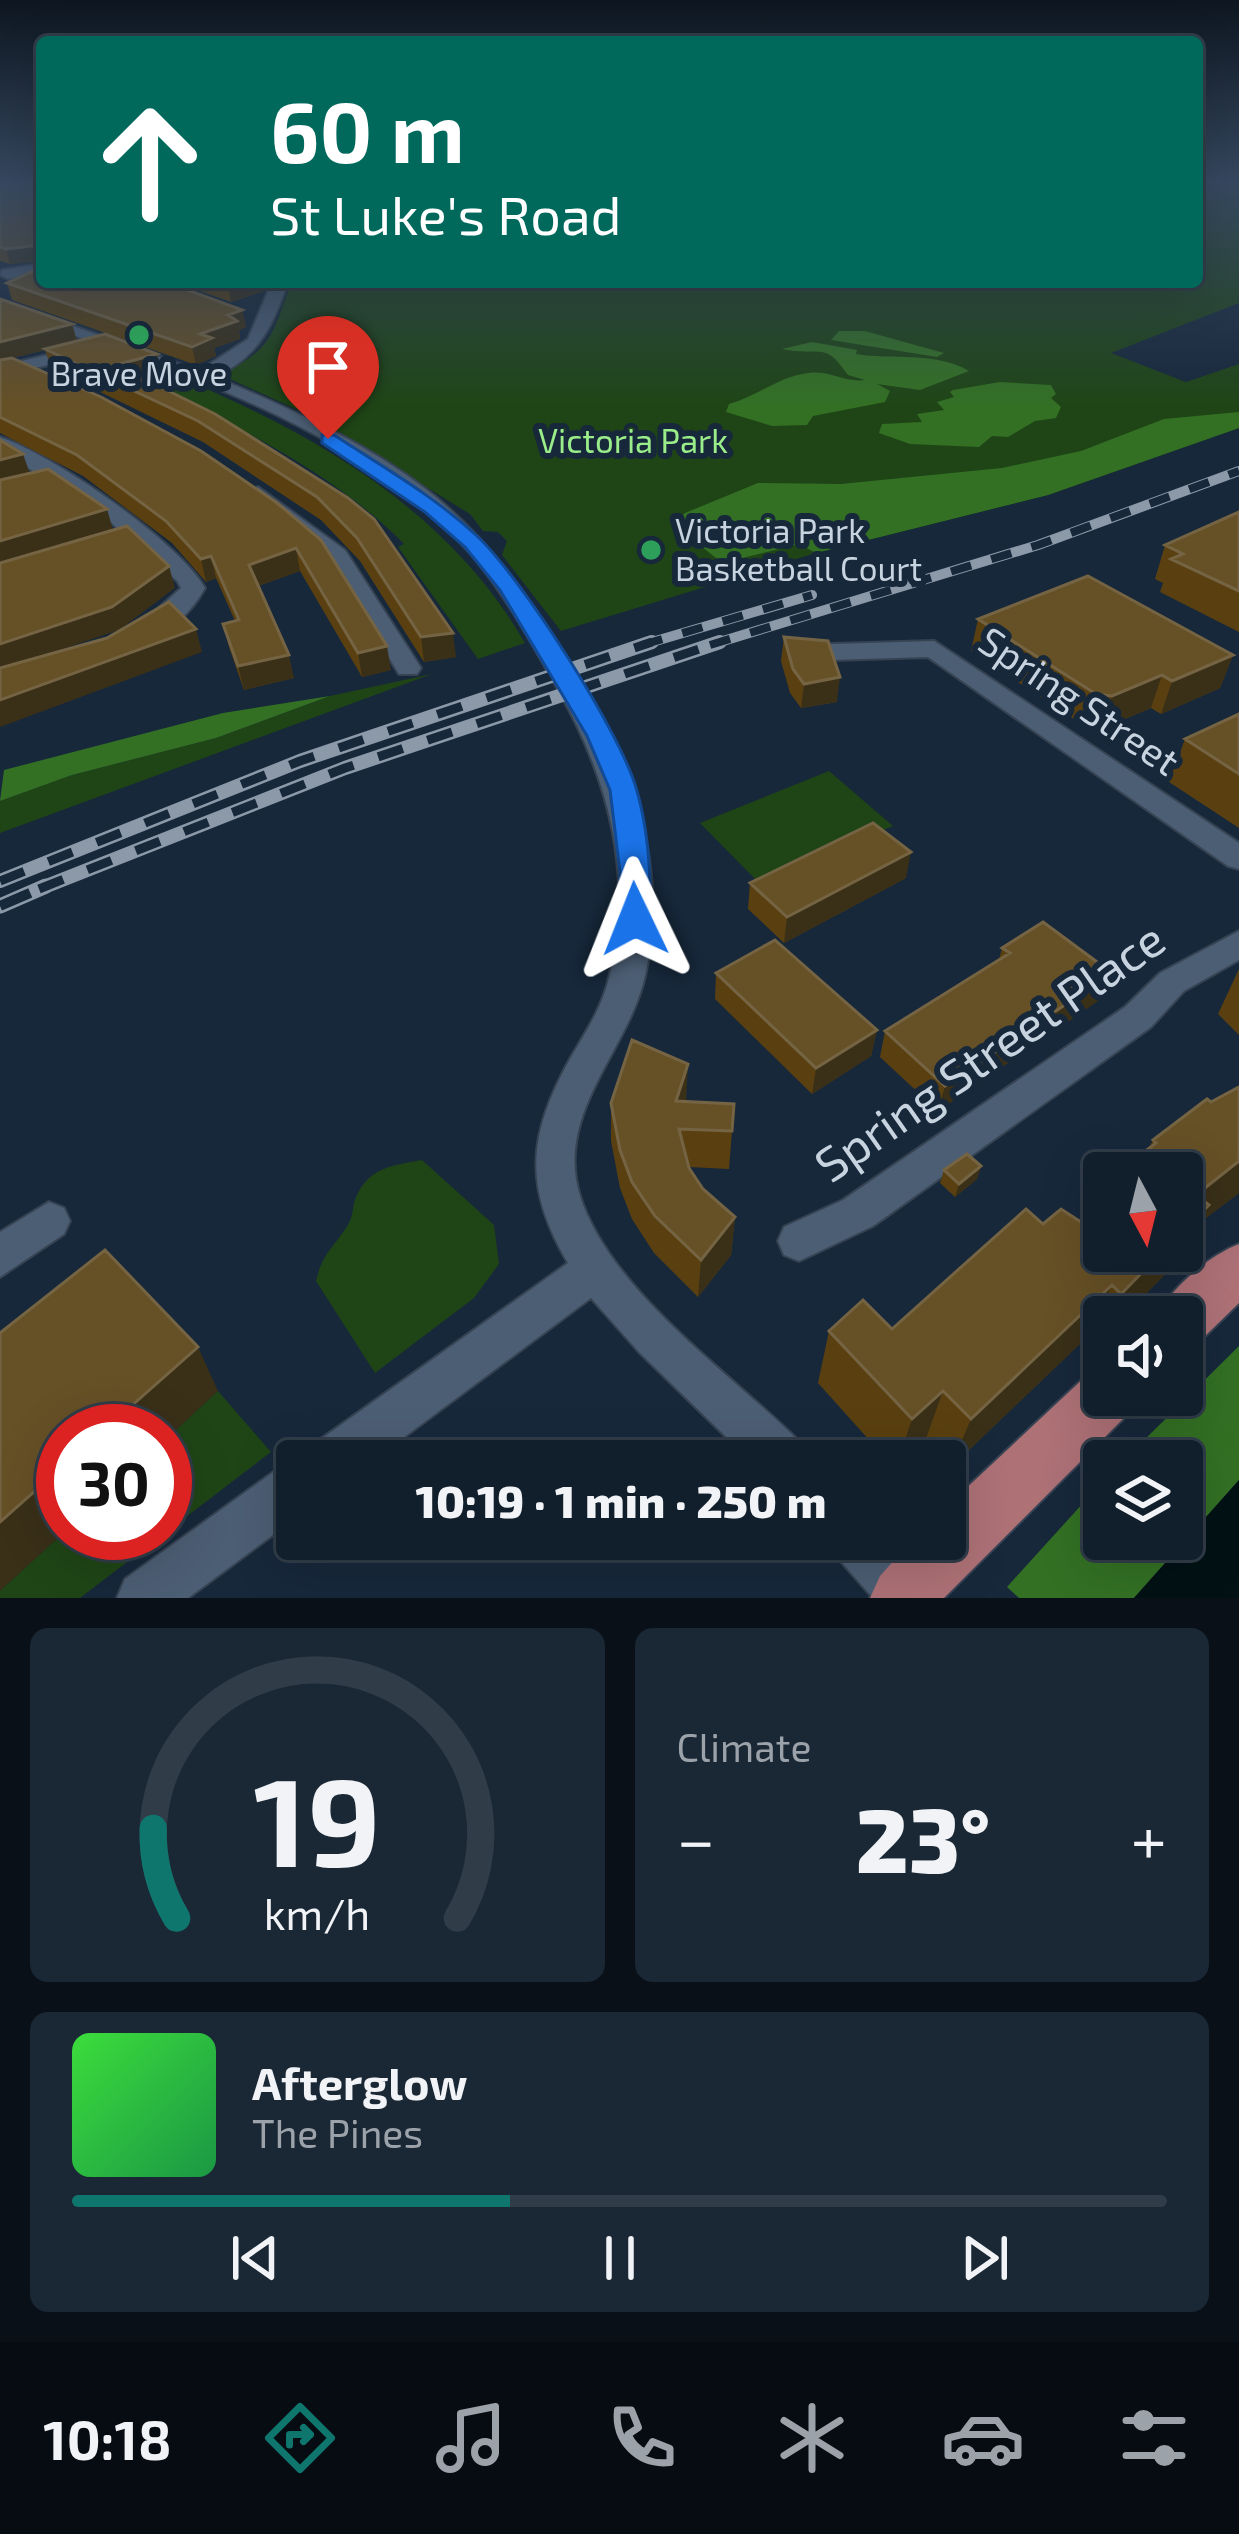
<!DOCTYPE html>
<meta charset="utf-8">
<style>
body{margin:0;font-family:"Exo 2",sans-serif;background:#1a2734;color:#f1f3f6;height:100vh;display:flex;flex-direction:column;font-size:45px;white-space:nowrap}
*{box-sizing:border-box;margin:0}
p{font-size:39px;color:#9ca2a9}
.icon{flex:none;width:66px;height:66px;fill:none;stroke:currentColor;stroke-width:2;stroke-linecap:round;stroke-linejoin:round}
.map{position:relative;height:1598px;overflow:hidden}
.panel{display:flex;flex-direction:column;gap:30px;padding:30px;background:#091018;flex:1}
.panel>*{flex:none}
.top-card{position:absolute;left:36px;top:36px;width:1167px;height:252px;border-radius:12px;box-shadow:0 12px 48px #0002,0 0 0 3px #303c48;background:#00695c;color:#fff;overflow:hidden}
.needle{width:78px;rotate:173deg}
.tools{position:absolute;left:1083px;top:1152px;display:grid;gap:24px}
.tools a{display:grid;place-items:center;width:120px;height:120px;border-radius:12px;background:#111e2c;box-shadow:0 12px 48px #0002,0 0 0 3px #303c48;font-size:60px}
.speed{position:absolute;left:36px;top:1404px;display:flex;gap:24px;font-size:60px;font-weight:700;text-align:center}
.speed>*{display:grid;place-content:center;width:156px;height:156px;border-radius:50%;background:#111e2c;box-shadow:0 12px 48px #0002,0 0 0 3px #303c48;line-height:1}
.speed .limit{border:18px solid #d22;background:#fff;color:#111}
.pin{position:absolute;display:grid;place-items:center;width:102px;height:102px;color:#fff;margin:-123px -51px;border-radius:50% 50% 50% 0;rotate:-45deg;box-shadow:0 0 12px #0007}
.pin .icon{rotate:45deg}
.me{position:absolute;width:132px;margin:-66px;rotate:358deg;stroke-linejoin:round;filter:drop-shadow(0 0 9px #0008)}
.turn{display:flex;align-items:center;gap:42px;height:252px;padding:0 36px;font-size:54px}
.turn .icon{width:156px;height:156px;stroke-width:2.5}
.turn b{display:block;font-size:84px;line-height:102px}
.big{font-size:90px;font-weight:800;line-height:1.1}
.panel .card{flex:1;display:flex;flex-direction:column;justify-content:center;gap:18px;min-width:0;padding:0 42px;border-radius:18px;background:#1a2734}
.panel .dial{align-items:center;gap:0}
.dial svg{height:312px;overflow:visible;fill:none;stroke:#303c48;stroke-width:7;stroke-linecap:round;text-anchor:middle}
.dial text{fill:#f1f3f6;stroke:none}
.song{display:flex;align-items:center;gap:36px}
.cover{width:144px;height:144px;border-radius:18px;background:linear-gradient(135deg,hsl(120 70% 55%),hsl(140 70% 35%))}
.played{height:12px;border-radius:6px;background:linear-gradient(90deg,#0f766e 40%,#303c48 40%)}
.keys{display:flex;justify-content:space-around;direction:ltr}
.heat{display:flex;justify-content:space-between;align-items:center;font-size:66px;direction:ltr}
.panel .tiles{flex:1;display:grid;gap:30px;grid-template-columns:1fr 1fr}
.card:last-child{grid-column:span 2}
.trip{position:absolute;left:276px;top:1440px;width:690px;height:120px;border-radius:12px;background:#111e2c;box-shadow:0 12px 48px #0002,0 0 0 3px #303c48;font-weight:800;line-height:120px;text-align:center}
.tab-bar{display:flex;height:192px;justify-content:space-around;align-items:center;background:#070c12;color:#9ca2a9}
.tab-bar .icon{width:84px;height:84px}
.tab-bar .active{color:#0f766e}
.tab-bar b{font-size:54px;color:#f1f3f6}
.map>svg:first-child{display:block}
.green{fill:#1f4516}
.forest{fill:#337024}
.water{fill:#021114}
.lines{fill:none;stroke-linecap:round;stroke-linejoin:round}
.minor-casing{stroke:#364353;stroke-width:4}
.tertiary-casing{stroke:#364353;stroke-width:4}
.trunk-casing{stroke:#364353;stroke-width:4}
.minor{fill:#4c5e74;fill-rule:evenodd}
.tertiary{fill:#4c5e74;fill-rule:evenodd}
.trunk{fill:#ad7176;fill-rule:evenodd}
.rail-far2-casing{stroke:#8c99a9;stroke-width:10}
.rail-far1-casing{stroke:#8c99a9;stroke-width:14}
.rail-casing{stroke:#8c99a9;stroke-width:15}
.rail-far2{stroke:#17283b;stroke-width:8;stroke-dasharray:21;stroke-linecap:butt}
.rail-far1{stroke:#17283b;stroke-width:9;stroke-dasharray:26;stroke-linecap:butt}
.rail{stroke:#17283b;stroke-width:10;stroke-dasharray:33;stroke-linecap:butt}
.wall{fill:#5a4010}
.shaded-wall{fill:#3a3018}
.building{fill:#665026;stroke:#756443;stroke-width:3}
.route{fill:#1a73e8;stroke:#114b97;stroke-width:3}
.leisure-dot{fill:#2e9e5b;stroke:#17283b;stroke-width:4.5}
.labels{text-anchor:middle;stroke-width:12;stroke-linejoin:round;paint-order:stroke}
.far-poi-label{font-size:33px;fill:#c8d3e0;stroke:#17283b}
.far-park-label{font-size:33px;fill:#9aed89;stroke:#17283b}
.street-label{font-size:39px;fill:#c8d3e0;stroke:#17283b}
.near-street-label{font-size:48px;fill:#c8d3e0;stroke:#17283b}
</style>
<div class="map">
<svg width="1239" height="1598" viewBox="0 0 1239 1598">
<rect width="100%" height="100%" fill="#17283b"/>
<path class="green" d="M 1197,184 L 1239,185 L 1239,303 L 1111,353 L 1186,382 L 1239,364 L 1239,428 L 1048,495 L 816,553 L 561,631 L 502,555 L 507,541 L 498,532 L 483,531 L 470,514 L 311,416 L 221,375 C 276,345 270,337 292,282 L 1197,282 Z
M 115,351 C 274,413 437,490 525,643 L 478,659 L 398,547 L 404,544 C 321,459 199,410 95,355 Z
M 432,674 L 0,833 L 0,801 L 72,775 L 216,738 L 330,696 Z
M 829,771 L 893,826 L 760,884 L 700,823 Z
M 422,1160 L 494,1225 L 499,1264 L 474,1298 L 375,1373 L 316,1281 C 323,1251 335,1247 349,1223 C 354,1214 352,1204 357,1195 C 370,1167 394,1165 422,1160 Z
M 218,1391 L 271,1452 L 165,1533 L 165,1440 Z
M 63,1533 L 165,1533 L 80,1598 L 0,1598 L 0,1591 Z"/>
<path class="forest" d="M 839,331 L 865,331 L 944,353 L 937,357 L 831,340 Z
M 812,342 L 857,350 L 856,354 C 892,360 935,351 969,371 L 920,390 L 877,384 L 890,391 L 885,402 L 813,416 L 807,425 L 772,426 L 726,412 L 729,404 C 758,396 779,376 809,373 C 830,370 845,383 865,380 L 848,375 C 824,341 826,357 782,349 Z
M 1000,382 L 1051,385 L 1056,394 L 1051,398 L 1061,407 L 1056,418 L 1035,421 L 1008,437 L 992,436 L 979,447 L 910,444 L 879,433 L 882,424 L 922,422 L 917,414 L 944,410 L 937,402 L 954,397 L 950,392 L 953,390 Z
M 1239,412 L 1239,428 L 1048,495 L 816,553 L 799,544 L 722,563 L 673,523 L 685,513 L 758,483 L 841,484 L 1002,468 L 1081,451 L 1164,419 Z
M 330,696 L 216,738 L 72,775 L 0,801 L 4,770 L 223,713 Z
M 1239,1346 L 1239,1480 L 1134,1598 L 1019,1598 L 1007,1587 L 1104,1480 L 1104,1539 L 1182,1539 L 1182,1461 L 1123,1461 Z"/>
<path class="water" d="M 1239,1480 L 1239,1598 L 1134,1598 Z"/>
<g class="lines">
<g class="minor-casing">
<path id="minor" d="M 272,282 L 288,282 C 272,327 259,356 215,377 C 292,409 372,445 437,498 C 489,542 527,594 562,652 C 624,753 672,855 645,976 C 628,1051 554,1114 580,1196 C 610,1291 733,1375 802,1444 L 810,1461 L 751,1461 L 639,1352 L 591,1298 L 372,1461 L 306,1461 L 314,1444 L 568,1263 C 523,1187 528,1135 570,1059 C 585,1033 602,1008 609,978 C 635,877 609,780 559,691 C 532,644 506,595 471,554 C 353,421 162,367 0,310 L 0,300 L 199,371 L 248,339 Z
M 86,346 L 95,351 L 92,355 L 0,376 L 0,366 Z
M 0,437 C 52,454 178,541 205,588 C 193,610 164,642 138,637 L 134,632 L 138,627 L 181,588 L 177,581 L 98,511 L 0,451 Z
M 258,487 L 345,550 L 421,668 L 417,674 L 399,674 L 328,559 L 251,497 L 247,493 Z
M 934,641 L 1239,843 L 1239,869 L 1228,866 L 928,657 L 799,661 L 786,653 L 799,645 Z
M 1239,931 L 1239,960 L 1184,991 L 1151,1027 L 873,1226 L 799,1261 L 784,1255 L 778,1241 L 784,1227 L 843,1200 L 1125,1007 L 1160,973 Z
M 49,1202 L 64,1208 L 70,1221 L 64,1234 L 0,1277 L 0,1232 Z
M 297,1461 L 297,1517 L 188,1598 L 117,1598 L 125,1579 L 279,1468 Z
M 829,1539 L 890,1539 L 924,1576 L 930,1598 L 873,1598 L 837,1557 Z"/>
</g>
<g class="tertiary-casing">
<path id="tertiary" d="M 42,264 L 42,274 L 8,279 L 0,275 L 2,270 Z"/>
</g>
<g class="trunk-casing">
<path id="trunk" d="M 1239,1244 L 1239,1303 L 1201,1340 L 1182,1348 L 1182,1317 L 1157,1317 C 1170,1288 1210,1255 1239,1244 Z
M 1104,1368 L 1104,1395 L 1135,1395 L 1127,1415 L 944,1598 L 870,1598 L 880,1576 L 913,1539 L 945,1539 L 945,1508 L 1087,1375 Z"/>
</g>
<use href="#minor" class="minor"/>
<use href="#tertiary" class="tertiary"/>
<use href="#trunk" class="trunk"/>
<g class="rail-far2-casing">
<path id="rail-far2" d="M 642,645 L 812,595
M 710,645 L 1038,545 L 1239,471"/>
</g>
<g class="rail-far1-casing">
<path id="rail-far1" d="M 0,881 L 300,761 L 652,642
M 39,889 L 345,768 L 720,642"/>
</g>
<g class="rail-casing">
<path id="rail" d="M 0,906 L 46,886"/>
</g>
<use href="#rail-far2" class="rail-far2"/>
<use href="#rail-far1" class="rail-far1"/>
<use href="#rail" class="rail"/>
</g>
<path class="wall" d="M 0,184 L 42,184 L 42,261 L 10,264 L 0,261 Z
M 174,282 L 268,282 L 264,291 L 231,302 Z
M 7,283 L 242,310 L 246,327 L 239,330 L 240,339 L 214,348 L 216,356 L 196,365 L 12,300 Z
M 0,299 L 72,324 L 77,341 L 157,354 L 162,374 L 144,379 L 348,498 L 456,657 L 424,662 L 360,561 L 321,520 L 203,442 L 51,368 L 45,350 L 12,358 L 277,503 L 391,670 L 362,677 L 300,571 L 258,586 L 294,678 L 244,690 L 229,647 L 223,624 L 235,621 L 216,578 L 206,582 L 172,543 L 83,476 L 0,433 Z
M 1239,512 L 1239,632 L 1160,592 L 1163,583 L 1155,579 L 1165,545 Z
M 978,619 L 1233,655 L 1220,688 L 1161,714 L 1151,708 L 1101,729 L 1086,727 L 971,651 Z
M 784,637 L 837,702 L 801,708 L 790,693 L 781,661 Z
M 1239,714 L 1239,828 L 1169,782 L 1185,739 Z
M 906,878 L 784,943 L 748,909 L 750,883 Z
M 1002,948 L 1112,973 L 1102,998 L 938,1111 L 880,1057 L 885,1031 L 999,960 Z
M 1239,969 L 1239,1035 L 1218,1014 Z
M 716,973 L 877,1030 L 871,1056 L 812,1094 L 715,999 Z
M 1239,1087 L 1239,1193 L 1199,1223 L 1179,1260 L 1123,1317 L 1104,1317 L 1104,1336 L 1094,1346 L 1086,1338 L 950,1468 L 925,1441 L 903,1461 L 888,1461 L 818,1383 L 829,1331 L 892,1329 L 1043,1224 L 1081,1222 L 1138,1171 L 1153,1140 L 1211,1102 Z
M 686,1101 L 732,1131 L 729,1169 L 689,1167 L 703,1189 L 735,1217 L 731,1255 L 698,1297 L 654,1253 L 632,1219 L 620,1188 L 611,1141 L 611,1103 Z
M 981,1166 L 977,1179 L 955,1197 L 940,1183 L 944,1170 Z"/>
<path class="shaded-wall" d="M 40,245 L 42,261 L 10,264 L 6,249 Z
M 238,282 L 268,282 L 264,291 L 231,302 L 228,285 Z
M 242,310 L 246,327 L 239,330 L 240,339 L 214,348 L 216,356 L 196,365 L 192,347 L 200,334 L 228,315 Z
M 72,324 L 77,342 L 0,361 L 0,342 Z
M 157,354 L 162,374 L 121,384 L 116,365 Z
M 23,454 L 30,474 L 0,483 L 0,460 Z
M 107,509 L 113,530 L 0,565 L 0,541 Z
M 296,548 L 300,571 L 254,587 L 249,565 Z
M 211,556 L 216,578 L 206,582 L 201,559 Z
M 169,566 L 175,588 L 119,630 L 0,670 L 0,644 Z
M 196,629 L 202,652 L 0,727 L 0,700 Z
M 453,633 L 456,657 L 424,662 L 421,637 Z
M 387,646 L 391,670 L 362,677 L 358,653 Z
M 289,655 L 294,678 L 244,690 L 238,666 Z
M 1233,655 L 1220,688 L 1161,714 L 1172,681 Z
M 1162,675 L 1151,708 L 1101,729 L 1112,696 Z
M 840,677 L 837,702 L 801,708 L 804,684 Z
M 911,852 L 906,878 L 784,943 L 787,917 Z
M 1112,973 L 1102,998 L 938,1111 L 945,1086 Z
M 877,1030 L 871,1056 L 812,1094 L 816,1068 Z
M 688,1064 L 686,1103 L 676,1101 Z
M 1239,1161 L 1239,1193 L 1199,1223 L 1179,1260 L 1123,1317 L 1109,1317 L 1121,1294 L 1163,1251 L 1182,1251 L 1182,1221 L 1196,1195 Z
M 981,1166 L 977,1179 L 955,1197 L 959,1184 Z
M 735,1217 L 731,1255 L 698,1297 L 701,1260 Z
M 1112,1285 L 1086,1338 L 950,1468 L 971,1419 Z
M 1104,1327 L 1104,1336 L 1094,1346 Z
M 198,1347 L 218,1391 L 165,1440 L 165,1431 L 103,1431 Z
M 943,1391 L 925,1441 L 903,1461 L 898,1461 L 912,1419 Z
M 63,1466 L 63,1533 L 0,1591 L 0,1522 Z"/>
<path class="building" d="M 0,184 L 42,184 L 42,259 L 40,245 L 6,249 L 0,247 Z
M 42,267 L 42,282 L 166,282 L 242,310 L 228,315 L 237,321 L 200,334 L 212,338 L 192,347 L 7,283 Z
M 0,299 L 72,324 L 0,342 Z
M 105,334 L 157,354 L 116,365 L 215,414 L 348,498 L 374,519 L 453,633 L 421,637 L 357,538 L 317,497 L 198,421 L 45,349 Z
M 12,358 L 101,397 L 201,451 L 277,503 L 321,540 L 387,646 L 358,653 L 296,548 L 249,565 L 289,655 L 238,666 L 223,624 L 239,620 L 211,556 L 201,559 L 166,521 L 77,455 L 0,417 L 0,360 Z
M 0,440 L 23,454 L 0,460 Z
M 48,469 L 107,509 L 0,541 L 0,480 Z
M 1239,512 L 1239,591 L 1171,559 L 1183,554 L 1165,545 Z
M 127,526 L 169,566 L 112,607 L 0,644 L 0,563 Z
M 1088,576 L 1233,655 L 1172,681 L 1162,675 L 1112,696 L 1096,694 L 978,619 Z
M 169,602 L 196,629 L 0,700 L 0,668 L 107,638 Z
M 784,637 L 828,641 L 840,677 L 804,684 L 793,669 Z
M 1239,714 L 1239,774 L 1185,739 Z
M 873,823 L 911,852 L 787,917 L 750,883 Z
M 1043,922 L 1112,973 L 945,1086 L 885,1031 L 1010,953 L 1002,948 Z
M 775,940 L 877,1030 L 816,1068 L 716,973 Z
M 632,1040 L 688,1064 L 676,1101 L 734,1104 L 732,1131 L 679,1129 L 689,1168 L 703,1189 L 735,1217 L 701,1260 L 655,1216 L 632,1182 L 620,1150 L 611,1103 Z
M 1239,1087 L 1239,1161 L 1196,1195 L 1209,1205 L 1182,1232 L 1182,1173 L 1136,1173 L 1155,1155 L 1148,1149 L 1156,1143 L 1153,1140 L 1207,1099 L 1211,1102 Z
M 967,1154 L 981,1166 L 959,1184 L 944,1170 Z
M 1104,1201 L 1104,1251 L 1163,1251 L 1121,1294 L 1112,1285 L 971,1419 L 943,1391 L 912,1419 L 829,1331 L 863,1300 L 892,1329 L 1026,1209 L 1043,1224 L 1061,1209 L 1081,1222 Z
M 105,1250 L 198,1347 L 103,1431 L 63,1431 L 63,1466 L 0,1522 L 0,1333 Z"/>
<linearGradient id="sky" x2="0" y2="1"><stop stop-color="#0d1620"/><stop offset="0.45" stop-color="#364860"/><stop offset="1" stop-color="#364860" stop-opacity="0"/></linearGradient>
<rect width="1239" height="407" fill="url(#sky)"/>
<path class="route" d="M 322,435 L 334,435 C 383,467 434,496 477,536 C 521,577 622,734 637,791 C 645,819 649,854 650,882 C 650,897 653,914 646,927 L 624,927 L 620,919 L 620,872 L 610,790 L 587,736 L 500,590 L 465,547 L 425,512 L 322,443 Z"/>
<g class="leisure-dot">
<circle cx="139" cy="335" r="12"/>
<circle cx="651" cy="550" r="12"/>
</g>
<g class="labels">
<g class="far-poi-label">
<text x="139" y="386">Brave Move</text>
<text x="675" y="543" text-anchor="start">Victoria Park<tspan x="675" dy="38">Basketball Court</tspan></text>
</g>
<g class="far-park-label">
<text x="633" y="453">Victoria Park</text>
</g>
<g class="street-label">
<text transform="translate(1079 701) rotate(34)" y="14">Spring Street</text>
</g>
<g class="near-street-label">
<text transform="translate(990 1052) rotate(-35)" y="17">Spring Street Place</text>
</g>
</g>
</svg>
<div class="tools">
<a><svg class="needle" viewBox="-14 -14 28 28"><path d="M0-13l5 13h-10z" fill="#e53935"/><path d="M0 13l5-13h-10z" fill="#9ca2a9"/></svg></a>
<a><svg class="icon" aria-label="sound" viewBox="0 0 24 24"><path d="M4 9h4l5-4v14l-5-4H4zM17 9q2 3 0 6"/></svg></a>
<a><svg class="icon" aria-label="layers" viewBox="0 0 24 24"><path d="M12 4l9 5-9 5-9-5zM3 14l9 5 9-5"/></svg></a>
</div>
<div class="speed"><div class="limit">30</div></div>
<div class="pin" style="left:328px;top:439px;background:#d93025"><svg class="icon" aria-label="arrive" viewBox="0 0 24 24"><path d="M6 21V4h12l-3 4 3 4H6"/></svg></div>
<svg class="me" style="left:635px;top:919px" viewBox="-20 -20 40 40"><path d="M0-17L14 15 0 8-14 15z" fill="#1a73e8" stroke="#fff" stroke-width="4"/></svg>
<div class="trip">10:19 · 1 min · 250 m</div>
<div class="top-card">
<div class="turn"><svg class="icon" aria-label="ahead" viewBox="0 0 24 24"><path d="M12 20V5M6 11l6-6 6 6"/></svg><div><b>60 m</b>St Luke's Road</div></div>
</div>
</div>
<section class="panel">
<div class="tiles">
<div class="card dial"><svg viewBox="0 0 100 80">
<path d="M14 69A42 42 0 1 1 86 69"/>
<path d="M14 69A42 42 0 0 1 8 46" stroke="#0f766e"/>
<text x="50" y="56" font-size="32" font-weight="700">19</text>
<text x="50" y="72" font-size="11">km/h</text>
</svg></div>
<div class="card"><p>Climate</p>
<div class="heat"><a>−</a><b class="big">23°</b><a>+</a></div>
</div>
<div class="card">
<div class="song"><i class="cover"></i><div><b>Afterglow</b><p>The Pines</p></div></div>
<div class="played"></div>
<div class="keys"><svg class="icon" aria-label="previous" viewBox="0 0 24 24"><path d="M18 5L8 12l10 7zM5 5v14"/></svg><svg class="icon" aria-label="pause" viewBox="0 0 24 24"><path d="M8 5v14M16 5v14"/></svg><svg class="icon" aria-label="next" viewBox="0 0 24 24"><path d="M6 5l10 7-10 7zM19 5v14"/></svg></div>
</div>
</div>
</section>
<nav class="tab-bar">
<b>10:18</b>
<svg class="icon active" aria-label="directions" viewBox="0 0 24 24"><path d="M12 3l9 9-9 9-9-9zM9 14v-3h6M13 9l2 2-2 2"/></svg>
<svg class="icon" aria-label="music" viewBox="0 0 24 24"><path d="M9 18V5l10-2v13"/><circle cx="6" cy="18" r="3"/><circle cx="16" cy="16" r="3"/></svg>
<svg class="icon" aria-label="phone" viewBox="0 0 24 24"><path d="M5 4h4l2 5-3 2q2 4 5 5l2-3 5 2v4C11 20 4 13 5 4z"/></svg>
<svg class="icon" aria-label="climate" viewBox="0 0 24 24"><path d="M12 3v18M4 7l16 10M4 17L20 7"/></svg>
<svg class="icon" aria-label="car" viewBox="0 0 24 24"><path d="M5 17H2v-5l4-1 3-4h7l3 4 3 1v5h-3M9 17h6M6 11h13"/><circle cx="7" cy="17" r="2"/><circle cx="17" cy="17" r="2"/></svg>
<svg class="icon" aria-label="filters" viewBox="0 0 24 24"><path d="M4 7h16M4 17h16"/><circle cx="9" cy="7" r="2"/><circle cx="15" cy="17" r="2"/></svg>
</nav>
